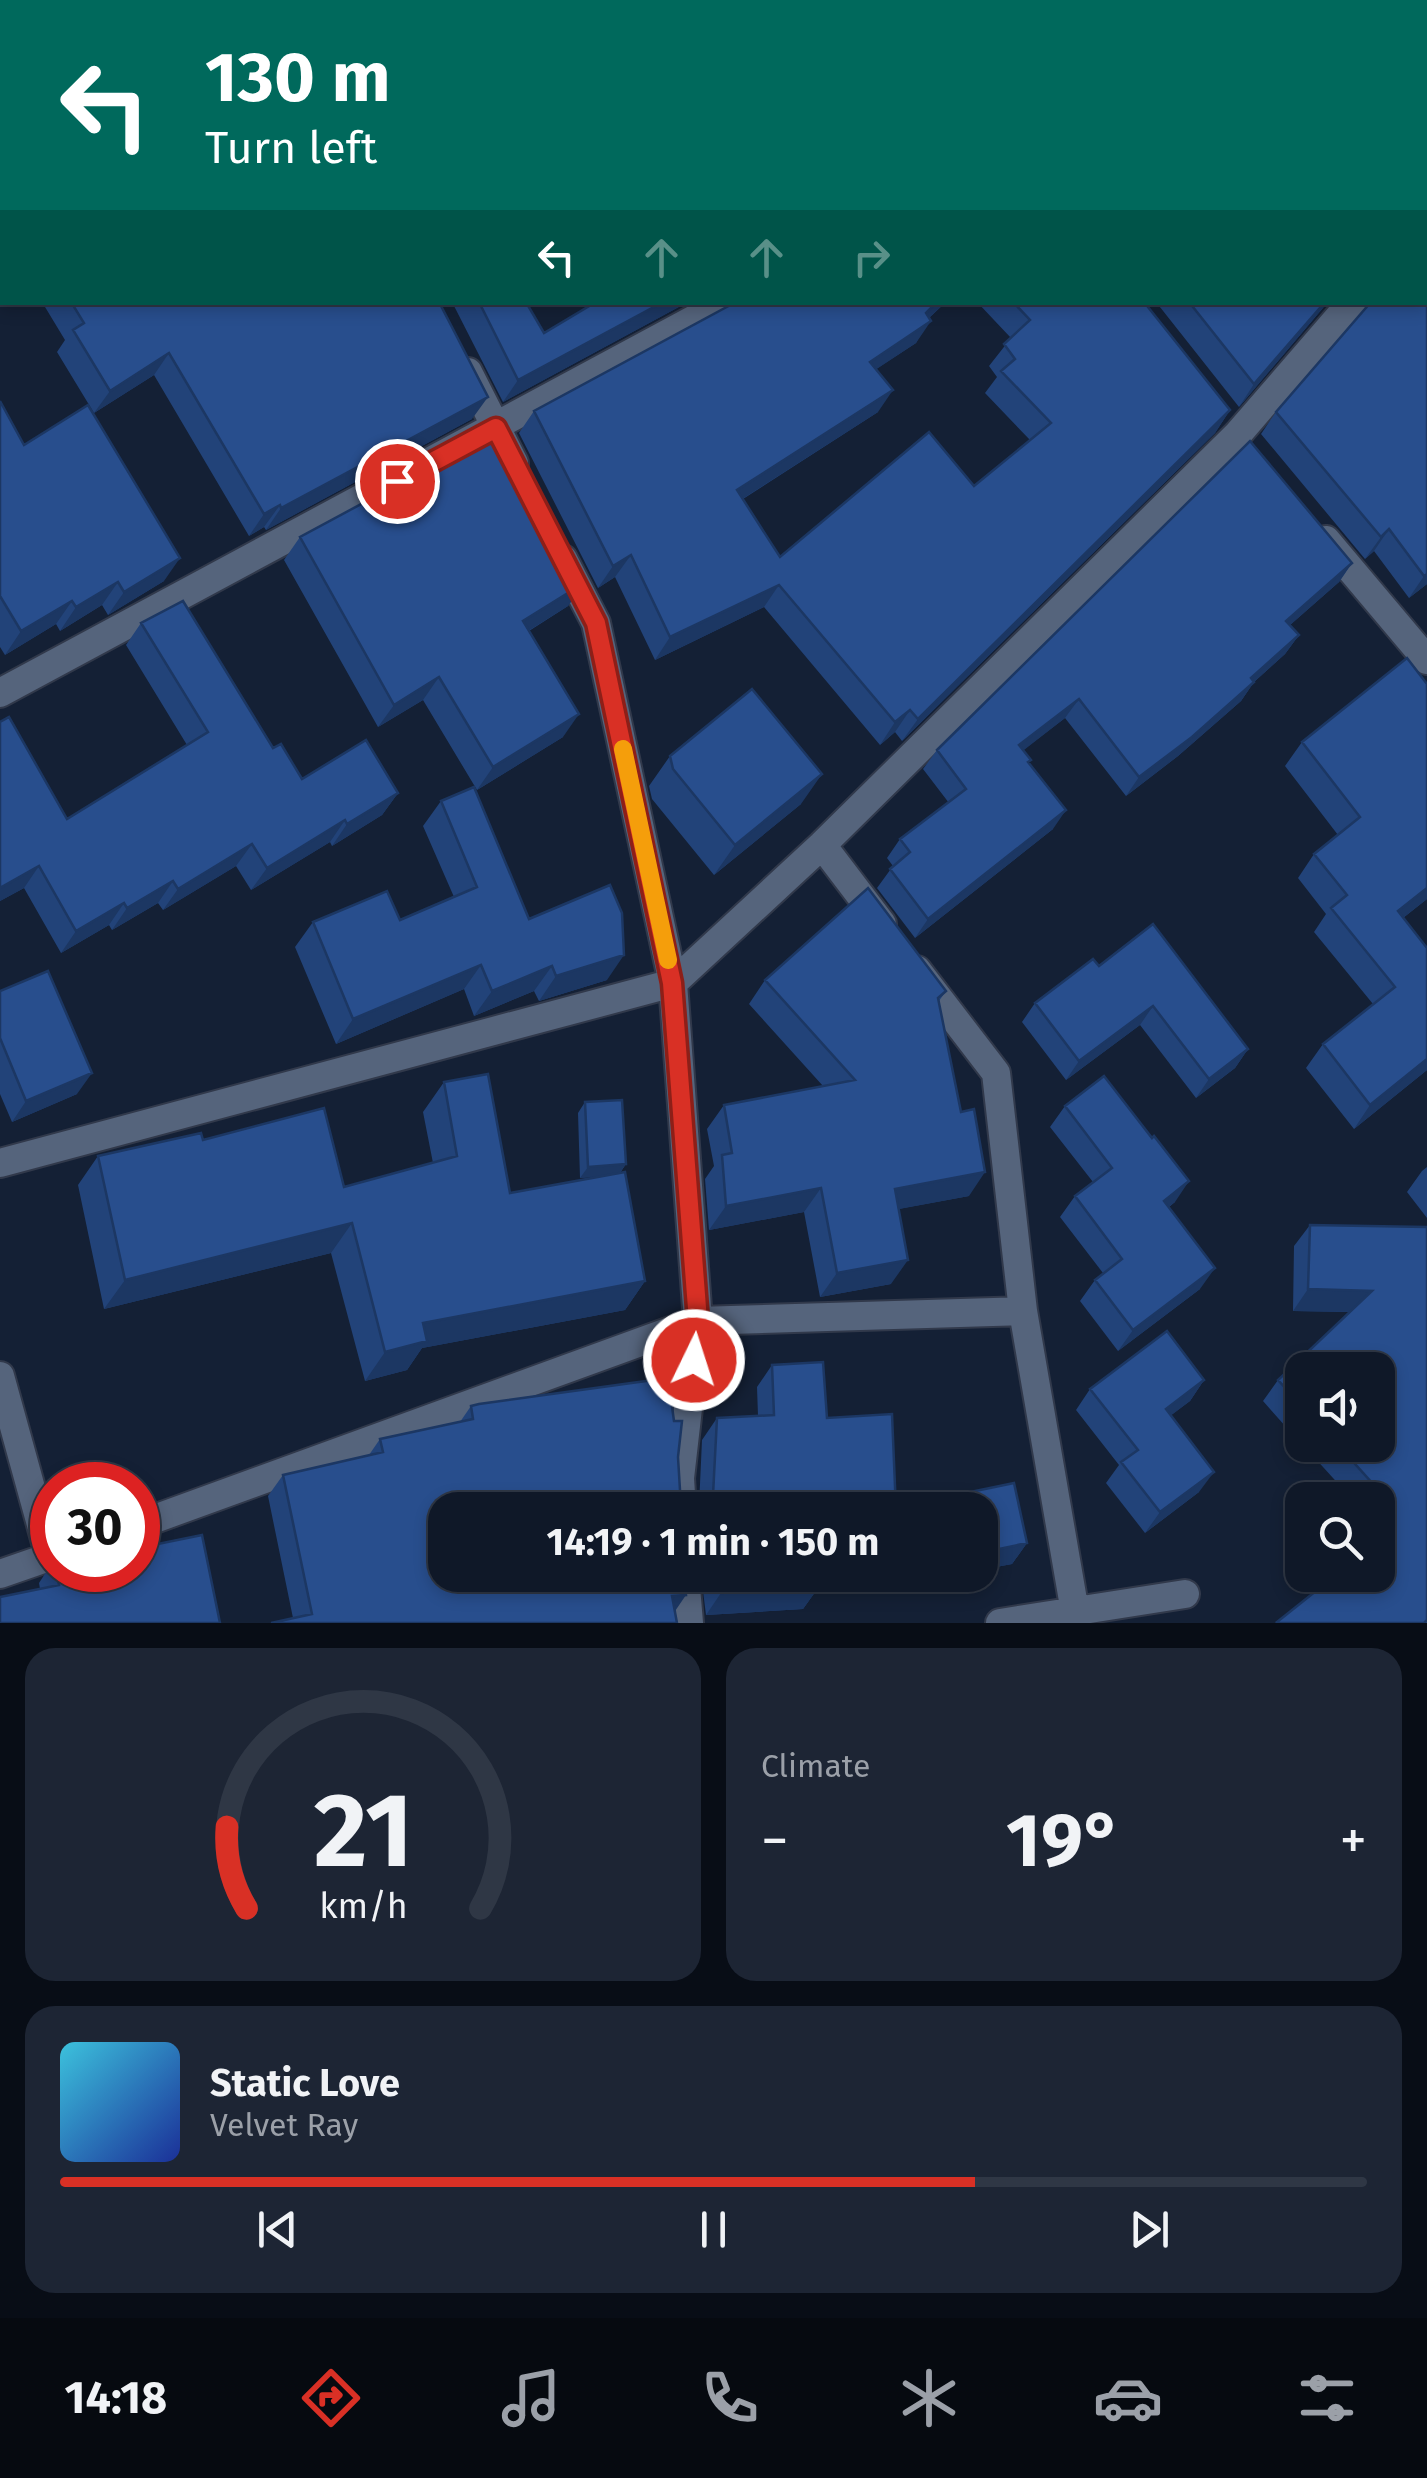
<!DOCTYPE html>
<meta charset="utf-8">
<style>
body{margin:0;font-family:"Fira Sans",sans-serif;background:#1d2534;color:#f1f3f6;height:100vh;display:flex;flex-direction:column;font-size:38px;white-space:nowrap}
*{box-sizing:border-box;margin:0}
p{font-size:32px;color:#9ba0a8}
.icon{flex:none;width:55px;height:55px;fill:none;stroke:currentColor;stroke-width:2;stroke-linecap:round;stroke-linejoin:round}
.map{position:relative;height:1623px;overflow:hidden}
.details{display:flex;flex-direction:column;gap:25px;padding:25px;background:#080d16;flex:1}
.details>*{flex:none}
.top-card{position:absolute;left:0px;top:0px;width:1428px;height:305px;box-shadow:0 5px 15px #0003,0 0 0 2px #2f3745;background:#00695c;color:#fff;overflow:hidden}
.tools{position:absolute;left:1285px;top:1352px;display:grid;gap:20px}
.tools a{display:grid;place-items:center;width:110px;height:110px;border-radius:20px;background:#0f1828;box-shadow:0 5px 15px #0003,0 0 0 2px #2f3745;font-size:50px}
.speed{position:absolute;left:30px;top:1462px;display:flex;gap:20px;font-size:50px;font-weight:700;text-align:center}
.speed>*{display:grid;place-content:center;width:130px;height:130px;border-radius:50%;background:#0f1828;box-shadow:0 5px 15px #0003,0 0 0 2px #2f3745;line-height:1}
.speed .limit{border:15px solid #d22;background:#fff;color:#111}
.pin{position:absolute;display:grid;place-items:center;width:85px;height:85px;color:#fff;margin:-42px;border:5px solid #fff;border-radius:50%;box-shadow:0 2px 10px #0007}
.me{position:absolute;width:110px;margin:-55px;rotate:4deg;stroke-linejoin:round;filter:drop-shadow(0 0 8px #0008)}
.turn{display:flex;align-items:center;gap:35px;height:210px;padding:0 40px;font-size:45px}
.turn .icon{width:130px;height:130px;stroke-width:2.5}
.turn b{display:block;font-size:70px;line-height:85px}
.lanes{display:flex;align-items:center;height:95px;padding:0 40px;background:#0003;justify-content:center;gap:50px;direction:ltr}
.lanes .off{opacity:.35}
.big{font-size:75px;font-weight:700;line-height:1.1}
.details .card{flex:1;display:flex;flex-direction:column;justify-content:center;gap:15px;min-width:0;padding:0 35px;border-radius:30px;background:#1d2534}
.details .dial{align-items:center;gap:0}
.dial svg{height:260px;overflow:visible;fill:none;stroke:#2f3745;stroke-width:7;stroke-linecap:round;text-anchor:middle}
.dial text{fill:#f1f3f6;stroke:none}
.song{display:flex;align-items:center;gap:30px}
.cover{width:120px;height:120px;border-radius:15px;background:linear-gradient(135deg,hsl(190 70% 55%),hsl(230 70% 35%))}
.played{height:10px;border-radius:5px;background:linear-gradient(90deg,#d93025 70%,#2f3745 70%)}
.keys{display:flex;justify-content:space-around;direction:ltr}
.heat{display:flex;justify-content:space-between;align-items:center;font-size:55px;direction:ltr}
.details .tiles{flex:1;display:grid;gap:25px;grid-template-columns:1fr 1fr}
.card:last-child{grid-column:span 2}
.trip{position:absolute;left:428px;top:1492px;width:570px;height:100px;border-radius:30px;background:#0f1828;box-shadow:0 5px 15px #0003,0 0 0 2px #2f3745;font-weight:700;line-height:100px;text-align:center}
.tabs{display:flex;height:160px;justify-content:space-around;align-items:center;background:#060a10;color:#9ba0a8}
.tabs .icon{width:70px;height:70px}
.tabs .active{color:#d93025}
.tabs b{font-size:45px;color:#f1f3f6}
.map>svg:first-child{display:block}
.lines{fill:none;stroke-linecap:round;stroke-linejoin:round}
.minor-casing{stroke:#31394b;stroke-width:32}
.minor{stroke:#55647c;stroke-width:28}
.wall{fill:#224379}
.shaded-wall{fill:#1c3763}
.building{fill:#284e8d;stroke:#1c3763;stroke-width:2.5}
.route-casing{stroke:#8d1f18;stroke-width:25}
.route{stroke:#d93025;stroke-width:18}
.slow{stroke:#f59e0b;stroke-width:18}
</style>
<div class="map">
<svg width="1427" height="1623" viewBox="0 0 1427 1623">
<rect width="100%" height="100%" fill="#142035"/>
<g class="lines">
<g class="minor-casing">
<path id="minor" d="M 529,2 L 538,0
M 1178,2 L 1181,0
M 0,236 L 2,234
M 468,372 L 514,463
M 1326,540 L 1427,660
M 563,559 L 596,623 L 673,983 L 698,1321 L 680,1478 L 682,1510
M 0,693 L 726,302
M 822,845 L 882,924
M 917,970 L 996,1073 L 1023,1311
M 0,1163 L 673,983 L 822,845 L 1238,434 L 1352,302
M 0,1376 L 50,1557
M 138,1525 L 698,1321 L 1023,1311 L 1075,1612
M 0,1574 L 52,1556
M 685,1575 L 689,1623
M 1000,1623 L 1185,1594"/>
</g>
<use href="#minor" class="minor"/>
</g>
<path class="wall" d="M 133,0 L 468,0 L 463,2 L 135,2 Z
M 948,0 L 1170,0 L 1169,2 L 944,2 Z
M 1232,0 L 1427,0 L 1427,200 L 1426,200 L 1427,206 L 1427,584 L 1409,598 L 1374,551 L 1365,559 L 1261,434 L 1276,412 L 1366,308 L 1367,302 L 1425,302 L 1425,2 L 1229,2 Z
M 42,302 L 439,302 L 472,419 L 266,530 L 264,527 L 249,536 L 154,375 L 94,413 L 57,352 L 65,340 Z
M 452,302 L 526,302 L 544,333 L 596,302 L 688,302 L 503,402 Z
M 736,302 L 946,302 L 929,318 L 916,343 L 876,369 L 878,412 L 743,499 L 780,557 L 974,486 L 1030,440 L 985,393 L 997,377 L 989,366 L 1011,338 L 977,302 L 1144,302 L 1230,410 L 1215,433 L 902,741 L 895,732 L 880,745 L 764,607 L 655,660 L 615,577 L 598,588 L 519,433 L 534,411 Z
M 1156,302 L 1328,302 L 1239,407 Z
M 0,401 L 24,445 L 164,581 L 108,615 L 102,605 L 60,631 L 56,624 L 5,655 L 0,647 Z
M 300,537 L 584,583 L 568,606 L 529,631 L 563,737 L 477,790 L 423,700 L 378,727 L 284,560 Z
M 1352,563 L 1339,582 L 1290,625 L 1299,635 L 1285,654 L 1254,682 L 1241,701 L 1178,756 L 1126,796 L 1065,718 L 1023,750 L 1053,829 L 915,938 L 877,888 L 893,866 L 887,858 L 900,839 L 949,803 L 923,769 L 937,750 Z
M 141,623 L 273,748 L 302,779 L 398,793 L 382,815 L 332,846 L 330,842 L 251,890 L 236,866 L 163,910 L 158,903 L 112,930 L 109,925 L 61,953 L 24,888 L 0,901 L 0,722 L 67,819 L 187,745 L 126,645 Z
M 1427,684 L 1427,899 L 1403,918 L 1427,948 L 1427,1070 L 1354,1129 L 1306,1068 L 1323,1044 L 1373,1004 L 1314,932 L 1326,914 L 1298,878 L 1314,854 L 1338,835 L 1285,766 L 1302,742 Z
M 670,756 L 801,804 L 714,875 L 652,799 L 649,786 Z
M 441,801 L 529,919 L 607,980 L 539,1001 L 534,991 L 474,1016 L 464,989 L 336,1044 L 295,947 L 313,922 L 400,920 L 454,897 L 423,826 Z
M 1099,966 L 1248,1049 L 1235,1068 L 1196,1098 L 1140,1025 L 1066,1080 L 1022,1022 L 1035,1003 Z
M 765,980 L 946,991 L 939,1001 L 969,1196 L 898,1209 L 891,1284 L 820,1297 L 804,1212 L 709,1230 L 705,1179 L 714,1166 L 707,1129 L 724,1105 L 823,1086 L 749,1004 Z
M 0,991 L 77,1094 L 12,1122 L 0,1094 Z
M 444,1082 L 510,1193 L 600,1176 L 580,1178 L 578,1113 L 585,1102 L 626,1164 L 620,1173 L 645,1281 L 625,1310 L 422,1348 L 407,1370 L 365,1381 L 331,1253 L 104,1309 L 78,1185 L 98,1156 L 203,1140 L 344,1187 L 433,1163 L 423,1112 Z
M 1065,1106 L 1175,1202 L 1169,1207 L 1200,1289 L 1118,1351 L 1080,1301 L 1095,1280 L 1103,1273 L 1060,1217 L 1075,1196 L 1093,1182 L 1050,1127 Z
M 1427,1167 L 1427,1218 L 1407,1192 L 1422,1171 Z
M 1310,1225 L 1427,1227 L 1427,1623 L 1276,1623 L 1378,1575 L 1378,1500 L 1353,1500 L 1303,1445 L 1378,1445 L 1302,1370 L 1302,1445 L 1263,1401 L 1278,1380 L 1349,1312 L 1293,1311 L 1294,1246 Z
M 772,1365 L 827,1418 L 896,1510 L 445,1510 L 675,1611 L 293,1618 L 268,1496 L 283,1475 L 369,1455 L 380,1439 L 460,1422 L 471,1406 L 678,1457 L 680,1490 L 688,1504 L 699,1506 L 702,1440 L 717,1418 L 758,1416 L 757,1387 Z
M 1204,1380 L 1190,1401 L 1171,1415 L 1199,1492 L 1145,1533 L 1106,1483 L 1119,1465 L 1076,1410 L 1090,1389 Z
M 1014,1483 L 1027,1543 L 1012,1564 L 980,1570 L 980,1510 L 946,1510 L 956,1495 Z
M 52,1563 L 52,1570 L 138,1570 L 220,1623 L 40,1589 L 39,1583 Z
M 701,1575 L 887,1575 L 884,1580 L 818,1584 L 818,1588 L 803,1609 L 706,1615 Z"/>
<path class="shaded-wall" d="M 438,0 L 468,0 L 463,2 L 433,2 Z
M 1125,0 L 1146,0 L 1144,2 L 1121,2 Z
M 663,302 L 688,302 L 503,402 L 518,380 Z
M 937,302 L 946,302 L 910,335 L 926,313 Z
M 1325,302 L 1328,302 L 1239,407 L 1254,384 Z
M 931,321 L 916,343 L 854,384 L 870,362 Z
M 169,353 L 154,375 L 94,413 L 110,391 Z
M 893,390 L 878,412 L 722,512 L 737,490 Z
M 488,397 L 472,419 L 266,530 L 281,508 Z
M 1230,410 L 1215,433 L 902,741 L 918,719 Z
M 280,505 L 264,527 L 249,536 L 264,514 Z
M 1389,529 L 1374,551 L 1365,559 L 1381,537 Z
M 631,555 L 615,577 L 598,588 L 613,566 Z
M 180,558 L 164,581 L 108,615 L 124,592 Z
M 1352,563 L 1339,582 L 1273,640 L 1286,621 Z
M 1427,574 L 1427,584 L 1409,598 L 1424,576 Z
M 118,582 L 102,605 L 60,631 L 76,607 Z
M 584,583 L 568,606 L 507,644 L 523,621 Z
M 779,585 L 764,607 L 655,660 L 670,637 Z
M 72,601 L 56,624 L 5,655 L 21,631 Z
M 1299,635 L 1285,654 L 1254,682 L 1241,701 L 1178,756 L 1126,796 L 1139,777 Z
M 439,677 L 423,700 L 378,727 L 394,705 Z
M 1079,699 L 1065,718 L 1006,764 L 1019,745 Z
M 910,710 L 895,732 L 880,745 L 895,722 Z
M 579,714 L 563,737 L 477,790 L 493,767 Z
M 822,774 L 801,804 L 714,875 L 735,845 Z
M 398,793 L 382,815 L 332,846 L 347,824 Z
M 1066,810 L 1053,829 L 915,938 L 928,919 Z
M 345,820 L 330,842 L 251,890 L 267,868 Z
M 252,844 L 236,866 L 163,910 L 178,889 Z
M 39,866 L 24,888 L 0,901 L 0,888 Z
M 173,881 L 158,903 L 112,930 L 127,908 Z
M 1427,888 L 1427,899 L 1381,935 L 1398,911 Z
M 124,903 L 109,925 L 61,953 L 76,931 Z
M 624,955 L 607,980 L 539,1001 L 556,976 Z
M 481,965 L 464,989 L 336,1044 L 353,1019 Z
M 552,966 L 534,991 L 474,1016 L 492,991 Z
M 1153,1006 L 1140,1025 L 1066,1080 L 1079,1061 Z
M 1248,1049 L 1235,1068 L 1196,1098 L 1209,1079 Z
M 1427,1059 L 1427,1070 L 1354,1129 L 1370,1105 Z
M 92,1073 L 77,1094 L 12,1122 L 26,1101 Z
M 626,1164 L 618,1175 L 580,1178 L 588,1167 Z
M 985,1172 L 969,1196 L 878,1213 L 895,1189 Z
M 1189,1181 L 1175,1202 L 1149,1222 L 1164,1201 Z
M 821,1188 L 804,1212 L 709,1230 L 726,1206 Z
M 352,1223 L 331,1253 L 104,1309 L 125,1280 Z
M 908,1260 L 891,1284 L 820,1297 L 837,1273 Z
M 1215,1268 L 1200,1289 L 1118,1351 L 1133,1330 Z
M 645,1281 L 625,1310 L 422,1348 L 407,1370 L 365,1381 L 385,1352 L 423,1323 Z
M 1308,1289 L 1372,1291 L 1357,1312 L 1293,1311 Z
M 1204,1380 L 1190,1401 L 1152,1430 L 1166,1409 Z
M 1214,1472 L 1199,1492 L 1145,1533 L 1160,1512 Z
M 1027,1543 L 1012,1564 L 980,1570 L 980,1553 Z
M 809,1575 L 887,1575 L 884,1580 L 802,1585 Z
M 818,1588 L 803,1609 L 706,1615 L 721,1593 Z
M 686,1595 L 671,1617 L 672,1596 Z"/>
<path class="building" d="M 162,0 L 438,0 L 433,2 L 163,2 Z
M 622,0 L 652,0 L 653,2 L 618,2 Z
M 676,0 L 883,0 L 885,2 L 672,2 Z
M 948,0 L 1125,0 L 1121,2 L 944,2 Z
M 1232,0 L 1427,0 L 1427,187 L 1425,190 L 1425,2 L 1229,2 Z
M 1425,198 L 1427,206 L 1427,574 L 1424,576 L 1389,529 L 1381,537 L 1276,412 L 1371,302 L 1425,302 Z
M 71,302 L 439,302 L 488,397 L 281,508 L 280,505 L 264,514 L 169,353 L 110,391 L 73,330 L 84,323 Z
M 479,302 L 526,302 L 544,333 L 596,302 L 663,302 L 518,380 Z
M 736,302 L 937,302 L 926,313 L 931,321 L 870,362 L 893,390 L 737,490 L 780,557 L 929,432 L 974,486 L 1051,423 L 1001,371 L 1015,359 L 1004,344 L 1030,320 L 1013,302 L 1144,302 L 1230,410 L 918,719 L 910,710 L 895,722 L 779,585 L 670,637 L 631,555 L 613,566 L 534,411 Z
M 1189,302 L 1325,302 L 1254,384 Z
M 0,401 L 24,445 L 88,405 L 180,558 L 124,592 L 118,582 L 76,607 L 72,601 L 21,631 L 0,596 Z
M 504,427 L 584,583 L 523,621 L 579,714 L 493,767 L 439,677 L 394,705 L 300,537 Z
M 1250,441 L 1352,563 L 1286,621 L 1299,635 L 1251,678 L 1254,682 L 1192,737 L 1139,777 L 1079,699 L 1019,745 L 1031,760 L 1028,762 L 1066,810 L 928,919 L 890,869 L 910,852 L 900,839 L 966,789 L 937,750 Z
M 183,601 L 273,748 L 281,744 L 302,779 L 366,740 L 398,793 L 347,824 L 345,820 L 267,868 L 252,844 L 178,889 L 173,881 L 127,908 L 124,903 L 76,931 L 39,866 L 0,888 L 0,722 L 9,717 L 67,819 L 208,732 L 141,623 Z
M 1407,658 L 1427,684 L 1427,888 L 1398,911 L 1427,948 L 1427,1059 L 1370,1105 L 1323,1044 L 1395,987 L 1331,908 L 1347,895 L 1314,854 L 1360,817 L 1302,742 Z
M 752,689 L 822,774 L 735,845 L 673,769 L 670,756 Z
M 474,787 L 529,919 L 610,885 L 622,913 L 624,955 L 556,976 L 552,966 L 492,991 L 481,965 L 353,1019 L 313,922 L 387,891 L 400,920 L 477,887 L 441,801 Z
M 868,888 L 946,991 L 938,998 L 961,1112 L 974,1109 L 985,1172 L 895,1189 L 908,1260 L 837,1273 L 821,1188 L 726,1206 L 722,1155 L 732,1153 L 724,1105 L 855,1080 L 765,980 Z
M 1153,924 L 1248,1049 L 1209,1079 L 1153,1006 L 1079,1061 L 1035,1003 L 1093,959 L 1099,966 Z
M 48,971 L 92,1073 L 26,1101 L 0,1038 L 0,991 Z
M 488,1074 L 510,1193 L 625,1172 L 645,1281 L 423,1323 L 427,1341 L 385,1352 L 352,1223 L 125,1280 L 98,1156 L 201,1133 L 203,1140 L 324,1108 L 344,1187 L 457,1156 L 444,1082 Z
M 1104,1076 L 1152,1138 L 1154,1136 L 1189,1181 L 1164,1201 L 1215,1268 L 1133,1330 L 1095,1280 L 1122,1259 L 1075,1196 L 1112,1168 L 1065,1106 Z
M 622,1100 L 626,1164 L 588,1167 L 585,1102 Z
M 1310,1225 L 1427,1227 L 1427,1620 L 1424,1623 L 1279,1623 L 1277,1622 L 1336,1575 L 1378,1575 L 1378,1542 L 1393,1529 L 1378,1511 L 1378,1500 L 1375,1500 L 1382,1494 L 1338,1445 L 1378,1445 L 1378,1370 L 1302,1370 L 1302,1406 L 1278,1380 L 1372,1291 L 1308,1289 Z
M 1167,1331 L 1204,1380 L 1166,1409 L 1214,1472 L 1160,1512 L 1121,1462 L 1138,1450 L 1090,1389 Z
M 823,1362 L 827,1418 L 892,1414 L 896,1510 L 445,1510 L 445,1575 L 684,1575 L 686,1595 L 672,1596 L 677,1623 L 271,1623 L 312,1614 L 283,1475 L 383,1452 L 380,1439 L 473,1419 L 471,1406 L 479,1404 L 668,1378 L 674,1421 L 682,1421 L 678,1457 L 680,1490 L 688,1504 L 699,1506 L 713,1495 L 717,1418 L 774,1415 L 772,1365 Z
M 1014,1483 L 1027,1543 L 980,1553 L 980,1510 L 959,1510 L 956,1495 Z
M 202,1535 L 220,1623 L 0,1623 L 0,1597 L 59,1585 L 56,1570 L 138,1570 L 138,1548 Z
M 719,1575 L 817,1575 L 818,1588 L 721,1593 Z"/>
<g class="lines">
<g class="route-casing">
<path id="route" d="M 397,481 L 496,428 L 596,623 L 672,983 L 698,1321 L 694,1360"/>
</g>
<use href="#route" class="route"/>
<path class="slow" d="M 623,749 L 668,960"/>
</g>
</svg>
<div class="tools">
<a><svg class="icon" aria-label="sound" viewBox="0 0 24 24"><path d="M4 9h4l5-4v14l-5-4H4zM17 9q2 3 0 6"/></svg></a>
<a><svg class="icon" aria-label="search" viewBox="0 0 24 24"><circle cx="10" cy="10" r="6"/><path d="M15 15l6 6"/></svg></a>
</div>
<div class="speed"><div class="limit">30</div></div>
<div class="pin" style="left:397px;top:481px;background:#d93025"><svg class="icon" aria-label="arrive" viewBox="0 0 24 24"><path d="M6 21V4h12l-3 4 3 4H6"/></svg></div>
<svg class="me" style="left:694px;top:1360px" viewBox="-20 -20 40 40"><circle r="17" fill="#d93025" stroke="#fff" stroke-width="3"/><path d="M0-11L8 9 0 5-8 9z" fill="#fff"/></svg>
<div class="trip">14:19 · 1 min · 150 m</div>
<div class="top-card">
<div class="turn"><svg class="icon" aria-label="left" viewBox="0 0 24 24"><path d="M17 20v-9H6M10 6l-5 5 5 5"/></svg><div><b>130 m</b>Turn left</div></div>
<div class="lanes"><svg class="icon" aria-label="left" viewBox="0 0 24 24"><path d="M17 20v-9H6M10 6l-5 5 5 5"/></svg><svg class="icon off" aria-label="ahead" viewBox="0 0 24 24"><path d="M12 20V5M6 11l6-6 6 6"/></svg><svg class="icon off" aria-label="ahead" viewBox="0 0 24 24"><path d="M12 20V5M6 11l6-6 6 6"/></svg><svg class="icon off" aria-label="right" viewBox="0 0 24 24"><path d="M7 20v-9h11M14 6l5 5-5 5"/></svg></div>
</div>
</div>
<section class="details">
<div class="tiles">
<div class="card dial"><svg viewBox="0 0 100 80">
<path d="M14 69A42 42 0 1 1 86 69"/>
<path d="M14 69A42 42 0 0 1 8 44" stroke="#d93025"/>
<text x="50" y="56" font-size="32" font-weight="700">21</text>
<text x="50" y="72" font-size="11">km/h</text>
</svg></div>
<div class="card"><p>Climate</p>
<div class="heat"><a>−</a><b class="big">19°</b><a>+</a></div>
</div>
<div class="card">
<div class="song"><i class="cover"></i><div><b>Static Love</b><p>Velvet Ray</p></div></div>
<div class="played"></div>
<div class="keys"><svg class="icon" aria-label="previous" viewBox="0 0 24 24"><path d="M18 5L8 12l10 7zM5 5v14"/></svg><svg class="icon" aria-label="pause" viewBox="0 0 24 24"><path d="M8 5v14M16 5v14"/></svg><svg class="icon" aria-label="next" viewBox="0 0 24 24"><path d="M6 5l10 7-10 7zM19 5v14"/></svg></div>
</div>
</div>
</section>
<nav class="tabs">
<b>14:18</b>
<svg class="icon active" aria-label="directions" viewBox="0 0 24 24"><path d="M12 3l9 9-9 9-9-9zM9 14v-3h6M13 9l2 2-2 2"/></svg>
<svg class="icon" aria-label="music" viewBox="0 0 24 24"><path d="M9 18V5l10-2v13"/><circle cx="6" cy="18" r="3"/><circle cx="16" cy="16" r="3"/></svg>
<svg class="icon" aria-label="phone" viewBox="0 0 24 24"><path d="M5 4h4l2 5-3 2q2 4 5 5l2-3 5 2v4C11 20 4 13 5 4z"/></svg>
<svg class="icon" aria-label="climate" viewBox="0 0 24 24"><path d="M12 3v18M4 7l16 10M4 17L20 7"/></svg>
<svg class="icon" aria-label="car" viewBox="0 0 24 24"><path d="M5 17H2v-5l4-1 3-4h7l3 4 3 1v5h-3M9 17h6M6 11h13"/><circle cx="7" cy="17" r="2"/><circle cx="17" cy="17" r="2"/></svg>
<svg class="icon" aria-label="filters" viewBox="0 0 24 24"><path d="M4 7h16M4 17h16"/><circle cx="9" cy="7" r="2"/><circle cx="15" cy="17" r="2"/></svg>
</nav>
